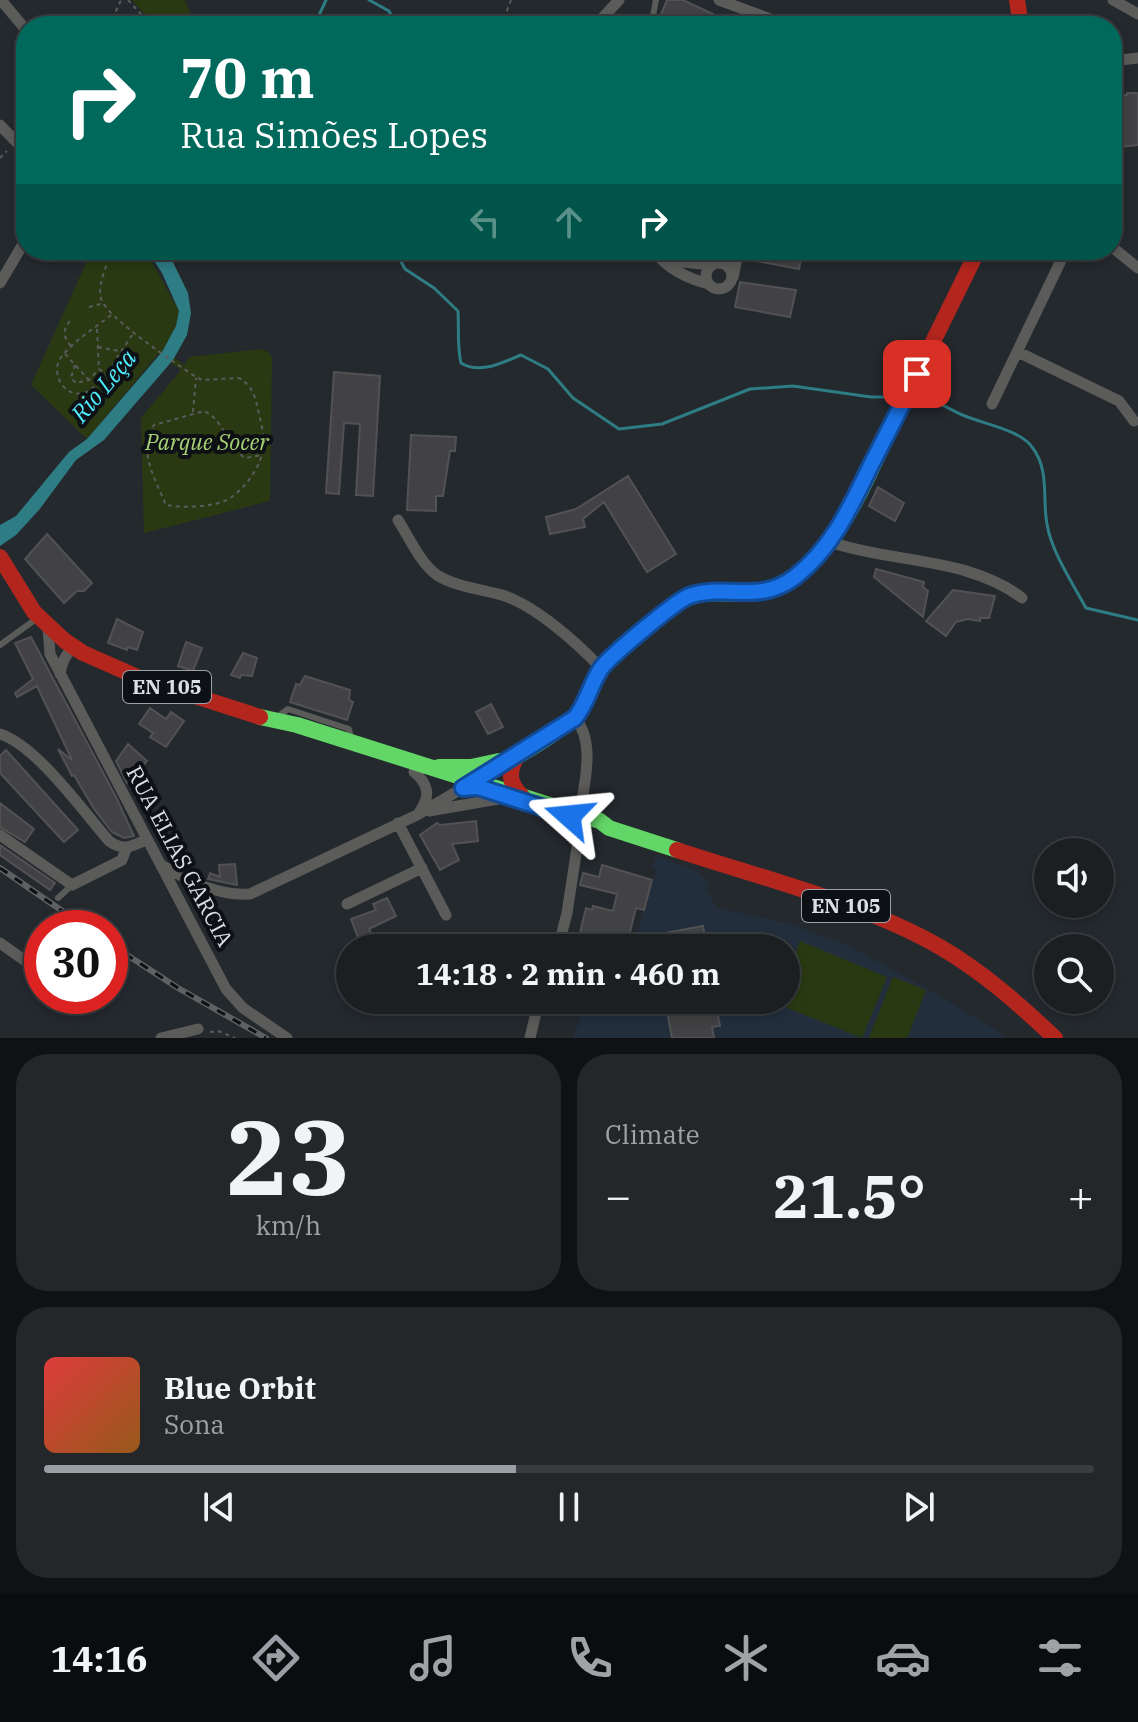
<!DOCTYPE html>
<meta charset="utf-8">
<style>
body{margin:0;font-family:"IBM Plex Serif",serif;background:#24272a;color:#f1f3f6;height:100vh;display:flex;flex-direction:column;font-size:30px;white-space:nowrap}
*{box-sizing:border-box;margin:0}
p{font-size:26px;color:#a0a2a5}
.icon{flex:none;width:44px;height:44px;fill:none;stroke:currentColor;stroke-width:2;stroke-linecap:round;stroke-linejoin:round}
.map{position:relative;height:1038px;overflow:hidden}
.side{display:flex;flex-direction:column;gap:16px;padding:16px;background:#0f1113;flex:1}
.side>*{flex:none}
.top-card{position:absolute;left:16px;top:16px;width:1106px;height:244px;border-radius:32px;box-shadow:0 4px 12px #0003,0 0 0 2px #393d40;background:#00695c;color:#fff;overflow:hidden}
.buttons{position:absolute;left:1034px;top:838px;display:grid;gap:16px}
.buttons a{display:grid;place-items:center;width:80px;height:80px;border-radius:50%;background:#1b1f22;box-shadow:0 4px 12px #0003,0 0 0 2px #393d40;font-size:40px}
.speed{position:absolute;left:24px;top:910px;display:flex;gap:16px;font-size:40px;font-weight:700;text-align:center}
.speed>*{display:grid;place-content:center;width:104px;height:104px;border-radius:50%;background:#1b1f22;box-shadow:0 4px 12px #0003,0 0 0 2px #393d40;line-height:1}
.speed .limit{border:12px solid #d22;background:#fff;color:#111}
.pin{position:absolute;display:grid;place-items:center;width:68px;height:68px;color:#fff;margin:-34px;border-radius:16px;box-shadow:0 4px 12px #0006}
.me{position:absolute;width:88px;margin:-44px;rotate:288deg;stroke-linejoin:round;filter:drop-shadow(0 0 6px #0008)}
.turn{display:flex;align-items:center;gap:28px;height:168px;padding:0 32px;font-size:36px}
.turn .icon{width:104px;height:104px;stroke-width:2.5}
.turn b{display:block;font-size:56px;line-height:68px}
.lanes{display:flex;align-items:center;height:76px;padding:0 32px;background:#0003;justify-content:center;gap:40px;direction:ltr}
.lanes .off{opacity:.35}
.big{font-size:60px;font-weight:800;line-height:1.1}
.side .tile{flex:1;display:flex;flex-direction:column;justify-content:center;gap:12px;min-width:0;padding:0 28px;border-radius:32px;background:#24272a}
.side .dial{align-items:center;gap:0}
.dial b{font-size:104px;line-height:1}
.song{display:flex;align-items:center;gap:24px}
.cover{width:96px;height:96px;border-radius:12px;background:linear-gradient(135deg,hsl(0 70% 55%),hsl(30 70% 35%))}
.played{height:8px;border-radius:4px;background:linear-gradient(90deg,#9a9fa6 45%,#393d40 45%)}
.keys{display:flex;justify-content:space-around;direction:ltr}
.heat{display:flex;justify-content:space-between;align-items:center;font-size:44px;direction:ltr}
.side .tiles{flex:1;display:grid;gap:16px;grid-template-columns:1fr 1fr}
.tile:last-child{grid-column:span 2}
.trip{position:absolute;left:336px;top:934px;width:464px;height:80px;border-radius:40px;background:#1b1f22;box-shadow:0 4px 12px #0003,0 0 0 2px #393d40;font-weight:800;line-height:80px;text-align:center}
.tab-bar{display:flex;height:128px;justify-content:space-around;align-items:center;background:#0b0c0e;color:#a0a2a5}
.tab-bar .icon{width:56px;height:56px}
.tab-bar .selected{color:#9a9fa6}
.tab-bar b{font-size:36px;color:#f1f3f6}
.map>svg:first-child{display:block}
.built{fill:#232e3d}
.green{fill:#293a12}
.water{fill:#2e7c84}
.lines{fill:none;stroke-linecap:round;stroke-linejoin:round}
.stream{stroke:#2e7c84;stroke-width:3}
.building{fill:#424244;stroke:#525153;stroke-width:2}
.path{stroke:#5a5b5c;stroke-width:2;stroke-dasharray:4 4;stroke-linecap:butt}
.lane{stroke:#5b5b5a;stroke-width:6}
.street{stroke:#5b5b5a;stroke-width:11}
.fast{stroke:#63d668;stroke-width:16}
.jam{stroke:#b3261e;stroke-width:16}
.rail-casing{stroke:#5f6061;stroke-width:6}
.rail{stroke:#0d1015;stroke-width:3;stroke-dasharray:9;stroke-linecap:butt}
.route-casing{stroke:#114b97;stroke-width:20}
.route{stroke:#1a73e8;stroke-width:14}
.labels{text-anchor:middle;stroke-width:8;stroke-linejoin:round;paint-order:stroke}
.shield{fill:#0d1015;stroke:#9ca1a8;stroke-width:2}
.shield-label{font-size:20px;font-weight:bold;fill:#dadfe7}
.park-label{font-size:22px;font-style:italic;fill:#a7d274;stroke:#0d1015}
.street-label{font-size:22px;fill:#dadfe7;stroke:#0d1015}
.water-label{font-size:24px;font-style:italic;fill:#4eedfe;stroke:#0d1015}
</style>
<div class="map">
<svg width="1138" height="1038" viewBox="0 0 1138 1038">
<rect width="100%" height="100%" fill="#24292e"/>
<path class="built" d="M 656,856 L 697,871 L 705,879 L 710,880 L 705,890 L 718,908 L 790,924 L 845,944 L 924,987 L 999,1032 L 1004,1038 L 573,1038 L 587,1000 L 786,1000 L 786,948 L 632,948 L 657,870 L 652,867 Z"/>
<path class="green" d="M 132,0 L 185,0 L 195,26 L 156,26 Z
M 92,250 L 145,250 L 179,311 L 176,326 L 163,349 L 184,365 L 190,357 L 261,349 L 268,352 L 272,357 L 270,501 L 144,533 L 141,418 L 181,370 L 158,354 L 87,439 L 31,385 Z
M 800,941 L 887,977 L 862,1038 L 775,1003 L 777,1000 L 786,1000 L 786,977 Z
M 893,977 L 926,990 L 907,1038 L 869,1038 Z"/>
<path class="water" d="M 147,250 L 167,250 L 188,293 L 191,313 L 187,335 L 173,360 L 104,440 L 76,460 L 39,510 L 16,535 L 0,546 L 0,525 L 16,516 L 69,452 L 87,439 L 162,352 L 176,326 L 179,311 L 162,273 Z"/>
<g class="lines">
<path class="stream" d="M 369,0 L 389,11 L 396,26
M 314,26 L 326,0
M 395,250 L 405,269 L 434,288 L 458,311 C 459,328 457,347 461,363 C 480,375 503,362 521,355 L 548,369 L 573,398 L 619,429 L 662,424 L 750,389 L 793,386 L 871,397 L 898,397
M 914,397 C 934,398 948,409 965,416 C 984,424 1020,430 1032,447 C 1050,470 1042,498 1047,524 C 1051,551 1073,584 1086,608 L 1138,620"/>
</g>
<path class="building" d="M 667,0 L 683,0 L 713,14 L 717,26 L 686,26 L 665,18 L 661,14 Z
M 1127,93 L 1138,93 L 1138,145 L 1112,148 L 1113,95 L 1127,95 Z
M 747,250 L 803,250 L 799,269 L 746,259 Z
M 740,282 L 796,290 L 790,317 L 735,307 Z
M 334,372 L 380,376 L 373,496 L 356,495 L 360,424 L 344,423 L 339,494 L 326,493 Z
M 411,435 L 456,437 L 455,451 L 450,451 L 443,496 L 436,496 L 436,511 L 407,510 Z
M 628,476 L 676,554 L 647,572 L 604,502 L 583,519 L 585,527 L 550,534 L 546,517 L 576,509 Z
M 878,487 L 904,503 L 895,521 L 869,506 Z
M 47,534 L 92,583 L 84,591 L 77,591 L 64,603 L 25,559 Z
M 876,569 L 924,582 L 923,587 L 928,591 L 923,617 L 874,577 Z
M 953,590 L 995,596 L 989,618 L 980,618 L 980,621 L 968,619 L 956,622 L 946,636 L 926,621 Z
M 117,619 L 143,632 L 137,650 L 128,647 L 127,650 L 108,643 Z
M 31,637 L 116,797 L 134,836 L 124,838 L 112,832 L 94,809 L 74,775 L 72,776 L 58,749 L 72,760 L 37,686 L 17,697 L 15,693 L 33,679 L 15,643 Z
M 186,642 L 202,648 L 193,671 L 178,666 Z
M 243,653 L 257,658 L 252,676 L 241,675 L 240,678 L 231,675 Z
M 305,676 L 350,690 L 349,700 L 353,702 L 347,720 L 290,702 L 296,684 L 300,685 Z
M 491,704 L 503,727 L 488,734 L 476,712 Z
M 150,708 L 166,719 L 171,712 L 184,721 L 166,747 L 150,737 L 153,733 L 139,724 Z
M 128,744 L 147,761 L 127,783 L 116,761 Z
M 6,750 L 78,830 L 64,842 L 0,773 L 0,756 Z
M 0,803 L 34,829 L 25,842 L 0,827 Z
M 476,821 L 478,841 L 452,844 L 459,860 L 440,870 L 420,835 L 437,823 L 440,825 Z
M 0,845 L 55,883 L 50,890 L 0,855 Z
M 235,864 L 237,885 L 208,879 L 210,873 L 220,877 L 219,865 Z
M 602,865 L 652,880 L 644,910 L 636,908 L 626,948 L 605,948 L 578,941 L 586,908 L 592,910 L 593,906 L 613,911 L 617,894 L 580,885 L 583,873 L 599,877 Z
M 387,898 L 396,916 L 369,929 L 372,935 L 359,940 L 351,919 L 376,910 L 373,904 Z
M 703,926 L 707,948 L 656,948 L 654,935 Z
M 665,1000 L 715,1000 L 720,1026 L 712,1027 L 714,1038 L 672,1038 Z"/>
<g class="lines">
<path class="path" d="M 128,0 L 141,14
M 109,26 L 121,0
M 501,26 L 511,0
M 0,158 L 7,151
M 109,250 C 109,266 97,282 101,298 C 105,317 177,364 196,377 L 202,380 L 239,378 C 254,387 255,397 259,414 C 261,423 264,435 264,444 C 263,465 242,495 222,502 C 207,507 182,508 166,505 C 156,481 137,450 154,425 L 204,411 C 224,420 227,446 245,458 L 262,455
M 89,307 L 101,304
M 111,315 C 95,328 75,340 62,356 C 47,375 69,404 90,390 C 105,380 122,349 133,334
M 97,329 L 99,369 L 103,372
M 71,346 C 62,337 63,327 72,319
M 98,347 L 119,351
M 65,354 L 88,379
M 75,365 L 71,378 L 76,383 L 89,380 L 99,369
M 193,412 L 196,378
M 210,1032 L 218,1031 L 235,1038"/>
<path class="lane" d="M 651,26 L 656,0
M 0,645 L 36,619
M 276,718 L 288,709 L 349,729 L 351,738
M 58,898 L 72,885"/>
<path class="street" d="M 1,0 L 26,30
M 719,0 L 789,26
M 1113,0 L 1138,14
M 133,26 L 136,23 L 139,26
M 595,26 L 619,0
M 1112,61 L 1138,58
M 0,125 L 26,152
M 13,139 L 26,127
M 1112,247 L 1138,268
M 654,250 C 665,268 689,279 709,284
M706 276a13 13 0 1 1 26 0a13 13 0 1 1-26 0Z
M 673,266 L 683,262 L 711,265
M 733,277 L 739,250
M 0,283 L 26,239
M 1018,352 L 1119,401 L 1134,421
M 992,404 L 1066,250
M 398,520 C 409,537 420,563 437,575 C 456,587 481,589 502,595 C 536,606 576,642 601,668
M 830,542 C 891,563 969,557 1022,598
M 48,627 L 50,654 L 226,989 L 243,1008 L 287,1038
M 60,674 C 62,663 65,653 75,648
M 575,718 C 595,741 585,780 581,807
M 0,734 C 37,746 83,811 109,841 C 123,851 131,847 146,840
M 414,772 C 428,783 431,796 420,811
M 429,811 L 498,799
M 398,823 L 446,915
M 0,835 L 72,885 L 122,860 L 126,849
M 163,866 C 192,882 217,896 250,894 L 417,815 L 473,782
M 347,904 L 422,868
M 0,943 L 41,972
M 558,948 L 567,913 L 582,815
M 161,1038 L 198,1029
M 530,1038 L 539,1000"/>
<path class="fast" d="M 260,717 L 297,725 L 600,821 L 609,828 L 677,850
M 439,767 L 471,767 L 499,761
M 465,782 L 475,781 C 507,761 544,743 573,719 C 587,708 590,686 599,672 C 614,647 645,628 667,611 C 706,581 725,600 765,591 C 833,575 869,470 897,415"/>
<path class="jam" d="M 1017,0 L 1021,26
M 897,415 L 978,250
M 0,557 L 34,612 L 65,641 L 83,653 L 142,679 L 260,717
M 518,755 C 508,771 508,783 522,796
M 677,850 C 764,879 861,902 940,947 C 983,972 1019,1004 1055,1038"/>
<g class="rail-casing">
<path id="rail" d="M 0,868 L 87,928
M 110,944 L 178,988 L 266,1038"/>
</g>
<use href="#rail" class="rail"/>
</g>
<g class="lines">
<g class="route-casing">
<path id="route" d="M 569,816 L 478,787 L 463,788 L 575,718 C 587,703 590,686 600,670 C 606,659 676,601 689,596 C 725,583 758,605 795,577 C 832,548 850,508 870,467 C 886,436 902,405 917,374"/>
</g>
<use href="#route" class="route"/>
</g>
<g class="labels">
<g class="shield">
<rect x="123" y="671" width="88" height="32" rx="6"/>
<rect x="802" y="890" width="88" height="32" rx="6"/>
</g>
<g class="shield-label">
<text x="167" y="694">EN 105</text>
<text x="846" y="913">EN 105</text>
</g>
<g class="park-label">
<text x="207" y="450">Parque Socer</text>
</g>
<g class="street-label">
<text transform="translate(180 856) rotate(62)" y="8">RUA ELIAS GARCIA</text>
</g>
<g class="water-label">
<text transform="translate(104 386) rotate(-50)" y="8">Rio Leça</text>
</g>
</g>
</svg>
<div class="buttons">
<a><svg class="icon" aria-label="sound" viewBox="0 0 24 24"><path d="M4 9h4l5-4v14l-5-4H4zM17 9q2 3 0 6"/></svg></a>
<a><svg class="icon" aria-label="search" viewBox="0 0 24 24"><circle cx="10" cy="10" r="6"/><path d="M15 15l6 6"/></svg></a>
</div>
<div class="speed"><div class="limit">30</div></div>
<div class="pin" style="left:917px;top:374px;background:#d93025"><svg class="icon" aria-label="arrive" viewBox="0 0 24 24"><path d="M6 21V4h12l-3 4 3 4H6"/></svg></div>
<svg class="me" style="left:569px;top:816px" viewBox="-20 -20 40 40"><path d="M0-17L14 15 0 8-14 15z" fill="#1a73e8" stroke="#fff" stroke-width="4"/></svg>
<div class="trip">14:18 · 2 min · 460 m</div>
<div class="top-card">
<div class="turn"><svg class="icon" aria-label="right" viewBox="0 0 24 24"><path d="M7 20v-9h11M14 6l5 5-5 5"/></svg><div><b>70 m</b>Rua Simões Lopes</div></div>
<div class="lanes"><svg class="icon off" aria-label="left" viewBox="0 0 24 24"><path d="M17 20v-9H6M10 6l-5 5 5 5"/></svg><svg class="icon off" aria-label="ahead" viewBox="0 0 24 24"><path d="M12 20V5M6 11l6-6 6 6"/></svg><svg class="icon" aria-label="right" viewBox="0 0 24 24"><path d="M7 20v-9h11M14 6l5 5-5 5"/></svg></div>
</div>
</div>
<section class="side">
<div class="tiles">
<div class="tile dial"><b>23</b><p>km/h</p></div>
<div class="tile"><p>Climate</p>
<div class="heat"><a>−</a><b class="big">21.5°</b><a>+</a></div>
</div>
<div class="tile">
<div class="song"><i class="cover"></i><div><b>Blue Orbit</b><p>Sona</p></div></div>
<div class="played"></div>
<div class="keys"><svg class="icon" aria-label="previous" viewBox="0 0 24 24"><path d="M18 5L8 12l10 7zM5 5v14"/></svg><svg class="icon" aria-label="pause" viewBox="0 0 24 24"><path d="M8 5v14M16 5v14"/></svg><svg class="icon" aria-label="next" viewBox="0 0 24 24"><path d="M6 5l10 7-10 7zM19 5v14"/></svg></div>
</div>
</div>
</section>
<nav class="tab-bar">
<b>14:16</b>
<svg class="icon selected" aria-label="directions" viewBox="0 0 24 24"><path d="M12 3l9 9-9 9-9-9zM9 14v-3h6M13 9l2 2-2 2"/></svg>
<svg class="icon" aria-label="music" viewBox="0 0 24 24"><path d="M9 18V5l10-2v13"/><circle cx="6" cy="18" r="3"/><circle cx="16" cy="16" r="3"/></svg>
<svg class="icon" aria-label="phone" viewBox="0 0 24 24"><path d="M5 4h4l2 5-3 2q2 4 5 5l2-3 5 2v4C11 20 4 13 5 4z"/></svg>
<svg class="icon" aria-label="climate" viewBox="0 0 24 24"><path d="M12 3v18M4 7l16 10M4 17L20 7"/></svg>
<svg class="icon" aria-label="car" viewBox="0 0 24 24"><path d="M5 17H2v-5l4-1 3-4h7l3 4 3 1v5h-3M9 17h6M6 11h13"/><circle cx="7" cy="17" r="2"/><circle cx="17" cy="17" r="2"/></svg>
<svg class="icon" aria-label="filters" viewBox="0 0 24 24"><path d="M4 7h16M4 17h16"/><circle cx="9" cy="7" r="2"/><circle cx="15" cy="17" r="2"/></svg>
</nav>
